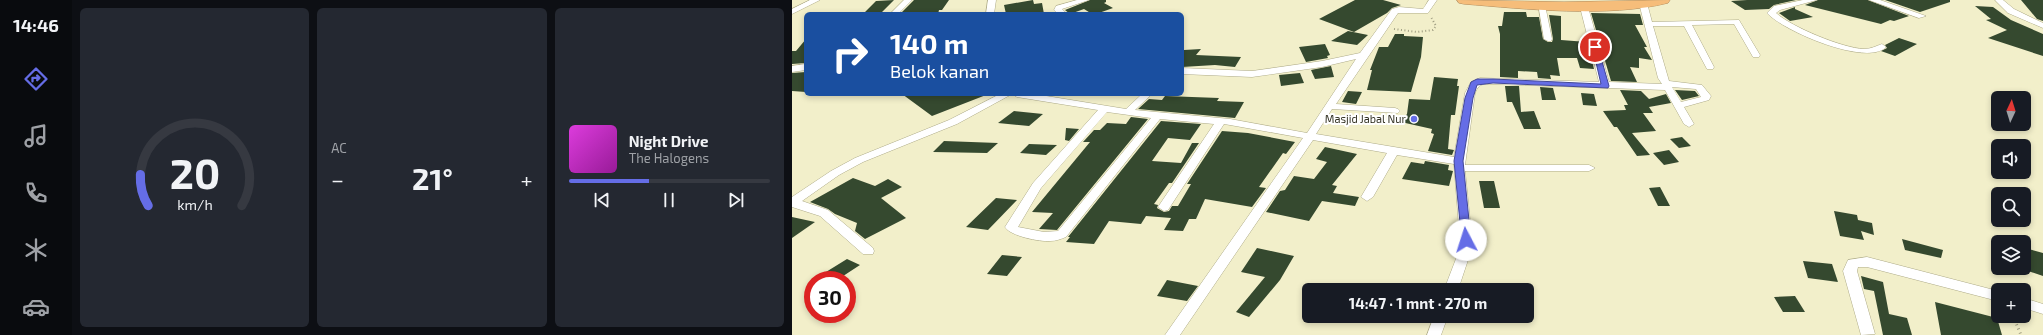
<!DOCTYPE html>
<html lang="id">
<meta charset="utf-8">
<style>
body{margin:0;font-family:"Exo 2",sans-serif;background:#242831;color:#f1f3f6;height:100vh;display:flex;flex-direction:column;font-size:15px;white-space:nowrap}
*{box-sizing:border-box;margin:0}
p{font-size:13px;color:#9ea1a6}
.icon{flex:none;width:22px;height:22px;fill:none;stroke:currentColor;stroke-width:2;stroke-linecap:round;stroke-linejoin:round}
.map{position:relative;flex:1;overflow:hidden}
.sheet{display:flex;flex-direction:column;gap:8px;padding:8px;background:#0d0f14;width:720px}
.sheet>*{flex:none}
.guide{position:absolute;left:12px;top:12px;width:380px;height:84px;border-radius:6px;box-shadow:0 2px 6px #0003;background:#1a4fa0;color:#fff;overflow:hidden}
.needle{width:26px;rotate:4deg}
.tools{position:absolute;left:1199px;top:91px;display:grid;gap:8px}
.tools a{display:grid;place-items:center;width:40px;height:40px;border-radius:6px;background:#171b24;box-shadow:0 2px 6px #0003;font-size:20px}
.speed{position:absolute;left:12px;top:271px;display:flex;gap:8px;font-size:20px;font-weight:700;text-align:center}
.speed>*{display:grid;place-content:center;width:52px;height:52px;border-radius:50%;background:#171b24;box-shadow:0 2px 6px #0003;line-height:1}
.speed .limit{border:6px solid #d22;background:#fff;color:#111}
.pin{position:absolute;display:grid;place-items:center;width:34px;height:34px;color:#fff;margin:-17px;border:2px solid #fff;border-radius:50%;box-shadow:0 1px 4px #0007}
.me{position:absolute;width:44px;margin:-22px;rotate:355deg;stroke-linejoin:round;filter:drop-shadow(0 0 3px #0008)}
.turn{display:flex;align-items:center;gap:14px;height:84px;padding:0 20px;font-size:18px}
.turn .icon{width:52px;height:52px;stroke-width:2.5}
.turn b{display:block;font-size:28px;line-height:34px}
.big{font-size:30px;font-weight:700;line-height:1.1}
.sheet .widget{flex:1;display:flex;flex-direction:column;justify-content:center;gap:6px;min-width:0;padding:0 14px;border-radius:6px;background:#242831}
.sheet .dial{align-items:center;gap:0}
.dial svg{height:104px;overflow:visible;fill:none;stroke:#363941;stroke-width:7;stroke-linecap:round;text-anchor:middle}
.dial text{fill:#f1f3f6;stroke:none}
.song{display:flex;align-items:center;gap:12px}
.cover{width:48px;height:48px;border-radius:6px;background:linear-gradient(135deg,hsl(300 70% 55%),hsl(300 70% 35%))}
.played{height:4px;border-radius:2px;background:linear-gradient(90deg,#656de6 40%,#363941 40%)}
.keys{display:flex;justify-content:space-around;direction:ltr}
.heat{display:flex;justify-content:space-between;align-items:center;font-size:22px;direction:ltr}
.sheet .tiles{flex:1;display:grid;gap:8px;grid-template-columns:repeat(3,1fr)}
.trip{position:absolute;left:510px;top:283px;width:232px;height:40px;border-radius:6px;background:#171b24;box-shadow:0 2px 6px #0003;font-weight:700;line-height:40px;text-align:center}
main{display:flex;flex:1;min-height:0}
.menu{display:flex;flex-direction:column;width:72px;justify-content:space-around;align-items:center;background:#090b0e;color:#9ea1a6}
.menu .icon{width:28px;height:28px}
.menu .on{color:#656de6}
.menu b{font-size:18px;color:#f1f3f6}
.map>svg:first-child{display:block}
.building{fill:#35492f}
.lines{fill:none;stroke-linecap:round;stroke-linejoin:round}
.street-casing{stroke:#aeab88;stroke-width:1}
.highway-casing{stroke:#b28d5d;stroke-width:1}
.path-far1{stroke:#a19f83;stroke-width:2;stroke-dasharray:1 2.5;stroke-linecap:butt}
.path{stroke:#a19f83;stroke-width:3;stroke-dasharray:1 3.5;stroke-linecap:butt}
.street{fill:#fff;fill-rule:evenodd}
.highway{fill:#f6bd7a;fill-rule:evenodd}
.route{fill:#656de6;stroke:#424796}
.poi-dot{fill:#656de6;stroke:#fff;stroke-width:1.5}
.labels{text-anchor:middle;stroke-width:4;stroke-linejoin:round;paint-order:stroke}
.poi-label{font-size:11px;fill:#353426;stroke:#fff;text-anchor:end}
</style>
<main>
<nav class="menu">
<b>14:46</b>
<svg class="icon on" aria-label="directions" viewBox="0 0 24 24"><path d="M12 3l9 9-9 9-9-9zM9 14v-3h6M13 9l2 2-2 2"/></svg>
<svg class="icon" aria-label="music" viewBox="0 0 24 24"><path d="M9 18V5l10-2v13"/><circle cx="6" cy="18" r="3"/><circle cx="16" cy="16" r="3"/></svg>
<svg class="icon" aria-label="phone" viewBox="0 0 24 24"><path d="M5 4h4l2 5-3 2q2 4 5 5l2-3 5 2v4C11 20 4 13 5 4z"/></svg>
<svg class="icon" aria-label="climate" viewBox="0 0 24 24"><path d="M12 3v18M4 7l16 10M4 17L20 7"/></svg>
<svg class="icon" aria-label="car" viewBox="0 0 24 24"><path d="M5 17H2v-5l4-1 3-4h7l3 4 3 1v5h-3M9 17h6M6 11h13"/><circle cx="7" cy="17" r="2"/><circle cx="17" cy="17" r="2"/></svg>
</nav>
<section class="sheet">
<div class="tiles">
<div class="widget dial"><svg viewBox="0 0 100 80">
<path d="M14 69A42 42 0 1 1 86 69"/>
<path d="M14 69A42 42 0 0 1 8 45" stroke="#656de6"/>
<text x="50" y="56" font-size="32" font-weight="700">20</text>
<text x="50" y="72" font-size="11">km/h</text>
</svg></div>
<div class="widget"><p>AC</p>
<div class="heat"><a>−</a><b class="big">21°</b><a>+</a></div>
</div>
<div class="widget">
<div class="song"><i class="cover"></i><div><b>Night Drive</b><p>The Halogens</p></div></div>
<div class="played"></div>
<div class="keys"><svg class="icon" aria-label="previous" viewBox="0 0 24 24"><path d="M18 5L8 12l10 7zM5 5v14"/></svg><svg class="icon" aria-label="pause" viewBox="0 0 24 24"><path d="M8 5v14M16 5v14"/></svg><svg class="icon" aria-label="next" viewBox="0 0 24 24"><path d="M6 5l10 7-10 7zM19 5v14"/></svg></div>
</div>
</div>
</section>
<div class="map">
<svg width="1251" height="335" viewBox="0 0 1251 335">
<rect width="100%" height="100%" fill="#f2efca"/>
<path class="building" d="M 102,0 L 88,14 L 71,14 L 84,1 Z
M 122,0 L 157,0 L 150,10 L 147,10 L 146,14 L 108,14 Z
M 241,0 L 242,4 L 250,3 L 252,14 L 214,14 L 212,5 Z
M 298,0 L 314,0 L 314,2 L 312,3 L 321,8 L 304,14 L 300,14 L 292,9 L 278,14 L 273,10 Z
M 563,0 L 591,0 L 609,5 L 600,8 L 595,13 L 562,32 L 527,19 Z
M 955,0 L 1004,0 L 982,5 L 977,9 L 953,10 L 939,1 Z
M 1026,0 L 1076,0 L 1117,16 L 1102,21 L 1098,20 L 1089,24 L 1013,5 Z
M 1093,0 L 1158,0 L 1158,2 L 1128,12 Z
M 1229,0 L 1251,0 L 1251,21 L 1245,19 Z
M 1183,6 L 1201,7 L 1219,20 L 1251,34 L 1251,56 L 1196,38 L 1215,30 L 1194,20 L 1199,19 Z
M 1003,7 L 1003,9 L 1021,17 L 998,21 L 987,13 Z
M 712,12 L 734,12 L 735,17 L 747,17 L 751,39 L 756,42 L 760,42 L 761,39 L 757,15 L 769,16 L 769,40 L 795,42 L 802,69 L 788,68 L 785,58 L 765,58 L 768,76 L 758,75 L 759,79 L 746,78 L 745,72 L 726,71 L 726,78 L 708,77 L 708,34 L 706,26 L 710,26 Z
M 799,13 L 848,14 L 851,25 L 843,25 L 855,47 L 852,47 L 860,60 L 847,58 L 847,68 L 838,67 L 845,82 L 819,81 Z
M 556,31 L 576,35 L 565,45 L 539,41 Z
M 603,34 L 612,34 L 612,36 L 631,37 L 629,57 L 619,92 L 575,90 L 580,70 L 578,70 L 587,47 L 596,47 Z
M 1107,38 L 1125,44 L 1103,56 L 1089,51 L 1095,48 L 1093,45 Z
M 14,39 L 14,63 L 0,64 L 0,51 L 4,51 Z
M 533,44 L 538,55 L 535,56 L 536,58 L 514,62 L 507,47 Z
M 409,49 L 404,55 L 449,57 L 443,67 L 423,65 L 390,67 L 390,54 L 392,50 Z
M 539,66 L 542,77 L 523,79 L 519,70 Z
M 14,72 L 14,92 L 0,91 L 0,73 Z
M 508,73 L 512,83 L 489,86 L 487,75 Z
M 642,77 L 666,79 L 665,86 L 667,86 L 663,115 L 659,115 L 656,149 L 662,150 L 660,155 L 636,151 L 642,134 L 639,133 L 640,129 L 609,122 L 615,114 L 617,99 L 638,100 Z
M 713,86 L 727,86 L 729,112 L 742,111 L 749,129 L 732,129 L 720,102 L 715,102 Z
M 748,87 L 761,88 L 764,100 L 750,100 Z
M 828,90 L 849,91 L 857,99 L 874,94 L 879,103 L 857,107 L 861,113 L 851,113 L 864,131 L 840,133 L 858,155 L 845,156 L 825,127 L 822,127 L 811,111 L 834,110 L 832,105 L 836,105 Z
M 883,90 L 903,91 L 907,96 L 890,100 Z
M 556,91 L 570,92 L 564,104 L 550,102 Z
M 789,93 L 802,94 L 805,106 L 791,105 Z
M 110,94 L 194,94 L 194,95 L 140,116 Z
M 373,96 L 427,98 L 425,101 L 452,102 L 443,118 L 346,109 L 357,99 L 370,100 Z
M 222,111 L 251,114 L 237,126 L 206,123 Z
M 339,117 L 356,119 L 265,230 L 247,229 L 261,213 L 240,212 L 298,142 L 291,142 L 302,130 L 308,130 L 315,123 L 334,124 Z
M 369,121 L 409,124 L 398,140 L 376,138 L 360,161 L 389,163 L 400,143 L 407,143 L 380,183 L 377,183 L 362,204 L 366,205 L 365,208 L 372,212 L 377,211 L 380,206 L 386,206 L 399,184 L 395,184 L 430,131 L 456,133 L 503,142 L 494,154 L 491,153 L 467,187 L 474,188 L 460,207 L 413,199 L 404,219 L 397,219 L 391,231 L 372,230 L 379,218 L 354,216 L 349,224 L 317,221 L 302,244 L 274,242 L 278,237 L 276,237 Z
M 274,128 L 287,129 L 277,141 L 273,140 Z
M 890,137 L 899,146 L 887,148 L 878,139 Z
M 152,141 L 206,143 L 195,153 L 141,152 Z
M 237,144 L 265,145 L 254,155 L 228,153 Z
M 533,147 L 565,154 L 540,185 L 545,186 L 541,193 L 567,197 L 563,206 L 530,201 L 517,221 L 474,212 L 488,191 L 493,190 L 502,176 L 522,179 L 535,162 L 524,159 Z
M 877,150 L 887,162 L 872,165 L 861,153 Z
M 633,161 L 657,165 L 656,170 L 661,171 L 657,186 L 610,179 L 619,162 L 632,164 Z
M 61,178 L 83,186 L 96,179 L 110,187 L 89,198 L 114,218 L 73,239 L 63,231 L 65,223 L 43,214 L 36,209 L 18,202 Z
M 687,181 L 702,181 L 708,208 L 692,208 Z
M 868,187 L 878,206 L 866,206 L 857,188 Z
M 204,198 L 225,200 L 196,230 L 174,227 Z
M 1042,211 L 1065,215 L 1066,220 L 1080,223 L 1082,235 L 1069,231 L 1072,240 L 1048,236 Z
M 0,217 L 23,222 L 0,238 Z
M 1110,239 L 1151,250 L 1149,258 L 1113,250 Z
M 465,248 L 502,256 L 488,280 L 457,317 L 444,312 L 473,277 L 449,272 Z
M 1233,248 L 1251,253 L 1251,276 L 1236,271 Z
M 210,255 L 230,257 L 215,276 L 195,274 Z
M 55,259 L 68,265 L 45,280 L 21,280 Z
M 1011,261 L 1040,264 L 1046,282 L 1016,278 Z
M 1069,276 L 1091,282 L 1097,314 L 1115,318 L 1120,335 L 1091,335 L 1082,291 L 1072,289 Z
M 375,280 L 406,286 L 395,301 L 365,296 Z
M 1003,296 L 1013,312 L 991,312 L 982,297 Z
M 1143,302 L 1205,318 L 1210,335 L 1149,335 Z"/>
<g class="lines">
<g class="street-casing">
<path id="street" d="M 18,0 L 28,0 L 0,14 L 0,9 Z
M 112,0 L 120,0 L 106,14 L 98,14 Z
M 196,0 L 204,0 L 202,14 L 194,14 Z
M 285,0 L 297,0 L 270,9 L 275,14 L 266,14 L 262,10 L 264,6 Z
M 637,0 L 645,0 L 636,13 L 606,13 L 544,104 L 603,108 L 606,109 L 608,111 L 606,113 L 540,109 L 524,134 L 662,157 L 673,93 L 679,82 L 688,78 L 807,82 L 788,7 L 792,5 L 796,7 L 817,82 L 870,84 L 866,78 L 847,3 L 851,1 L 855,3 L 860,22 L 947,20 L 968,55 L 967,57 L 961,57 L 942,24 L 900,25 L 922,67 L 921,69 L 915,69 L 892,26 L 861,26 L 877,81 L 910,85 L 919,96 L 917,100 L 892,107 L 902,124 L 897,127 L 892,124 L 873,90 L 701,84 C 691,84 687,83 683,93 L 673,165 L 797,165 L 803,168 L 797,171 L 673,171 L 680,240 L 679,251 L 666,290 L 652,290 L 667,251 L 668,240 L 662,164 L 605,155 L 581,197 L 575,201 L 569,197 L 595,153 L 521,140 L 388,335 L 373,335 L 511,138 L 438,125 L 432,124 L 376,210 L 372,211 L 366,207 L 422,124 L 368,119 L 274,237 C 269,239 264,241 258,241 C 248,242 218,236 213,227 L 241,183 L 306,110 L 225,97 L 220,94 L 242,94 L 334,109 L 350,94 L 360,94 L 343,110 L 438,119 L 515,133 L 564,59 L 530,67 L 460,77 L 390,74 L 390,68 L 460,71 L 530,61 L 568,53 L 600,9 L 607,7 L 631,9 ZM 880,87 L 904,89 L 909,97 L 889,102 ZM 315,112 L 359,118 L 266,231 L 252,232 L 226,227 L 249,188 Z
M 1011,0 L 1025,0 L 988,10 L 984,13 C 1000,27 1050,48 1072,49 C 1079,49 1084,46 1090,44 L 1094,47 C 1075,67 991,31 975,13 L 982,6 Z
M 1077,0 L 1088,0 L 1134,16 L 1127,18 Z
M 1203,0 L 1211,0 L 1222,9 L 1251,23 L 1251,28 L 1216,13 Z
M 746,3 L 753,5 L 760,39 L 759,41 L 756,41 L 752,39 Z
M 14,64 L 14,70 L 0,72 L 0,66 Z
M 208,94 L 220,94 L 165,124 L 71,162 L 47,175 L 10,201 L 36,210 L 81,248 L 82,251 L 81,254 L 71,254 L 28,216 L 0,207 L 0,197 L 39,171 L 63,158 L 157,120 Z
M 1075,257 L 1206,291 L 1206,301 L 1075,267 L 1066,267 L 1065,271 L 1083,334 L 1069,335 L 1051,271 L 1056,260 Z
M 1232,298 L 1251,304 L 1251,314 L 1232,308 Z
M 642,316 L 656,316 L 649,335 L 635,335 Z"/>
</g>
<g class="highway-casing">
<path id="highway" d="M 665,0 L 772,2 L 878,0 L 876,3 C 816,18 733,9 672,4 L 667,3 Z"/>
</g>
<path class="path-far1" d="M 602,29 L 625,32 L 641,30 L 644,26 L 639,17"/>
<path class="path" d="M 1221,316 L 1229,335"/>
<use href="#street" class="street"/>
<use href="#highway" class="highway"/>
</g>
<path class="route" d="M 800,45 L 806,47 L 817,86 L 816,88 L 701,83 L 685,85 L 681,98 L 671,161 L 679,240 L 674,244 L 670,243 L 662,161 L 673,98 L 679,82 L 685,79 L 701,79 L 809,84 Z"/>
<circle class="poi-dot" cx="622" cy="119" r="4"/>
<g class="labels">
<g class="poi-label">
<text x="614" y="123">Masjid Jabal Nur</text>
</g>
</g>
</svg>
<div class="tools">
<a><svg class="needle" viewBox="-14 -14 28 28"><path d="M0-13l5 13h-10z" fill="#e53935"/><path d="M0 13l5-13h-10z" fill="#9ea1a6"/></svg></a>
<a><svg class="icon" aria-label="sound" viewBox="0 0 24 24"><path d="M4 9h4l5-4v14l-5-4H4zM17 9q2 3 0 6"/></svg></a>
<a><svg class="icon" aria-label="search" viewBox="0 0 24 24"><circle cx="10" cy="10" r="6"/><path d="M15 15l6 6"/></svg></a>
<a><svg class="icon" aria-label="layers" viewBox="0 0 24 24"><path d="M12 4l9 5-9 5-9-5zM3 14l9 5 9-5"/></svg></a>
<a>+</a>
</div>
<div class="speed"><div class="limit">30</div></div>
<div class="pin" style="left:803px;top:47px;background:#d93025"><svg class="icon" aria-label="arrive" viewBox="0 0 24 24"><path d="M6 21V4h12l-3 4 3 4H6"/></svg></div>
<svg class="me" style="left:674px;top:240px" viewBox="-20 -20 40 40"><circle r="19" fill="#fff"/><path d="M0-13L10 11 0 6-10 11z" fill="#656de6"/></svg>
<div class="trip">14:47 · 1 mnt · 270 m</div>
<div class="guide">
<div class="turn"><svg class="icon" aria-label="right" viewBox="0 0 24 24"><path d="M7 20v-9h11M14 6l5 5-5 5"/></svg><div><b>140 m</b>Belok kanan</div></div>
</div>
</div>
</main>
